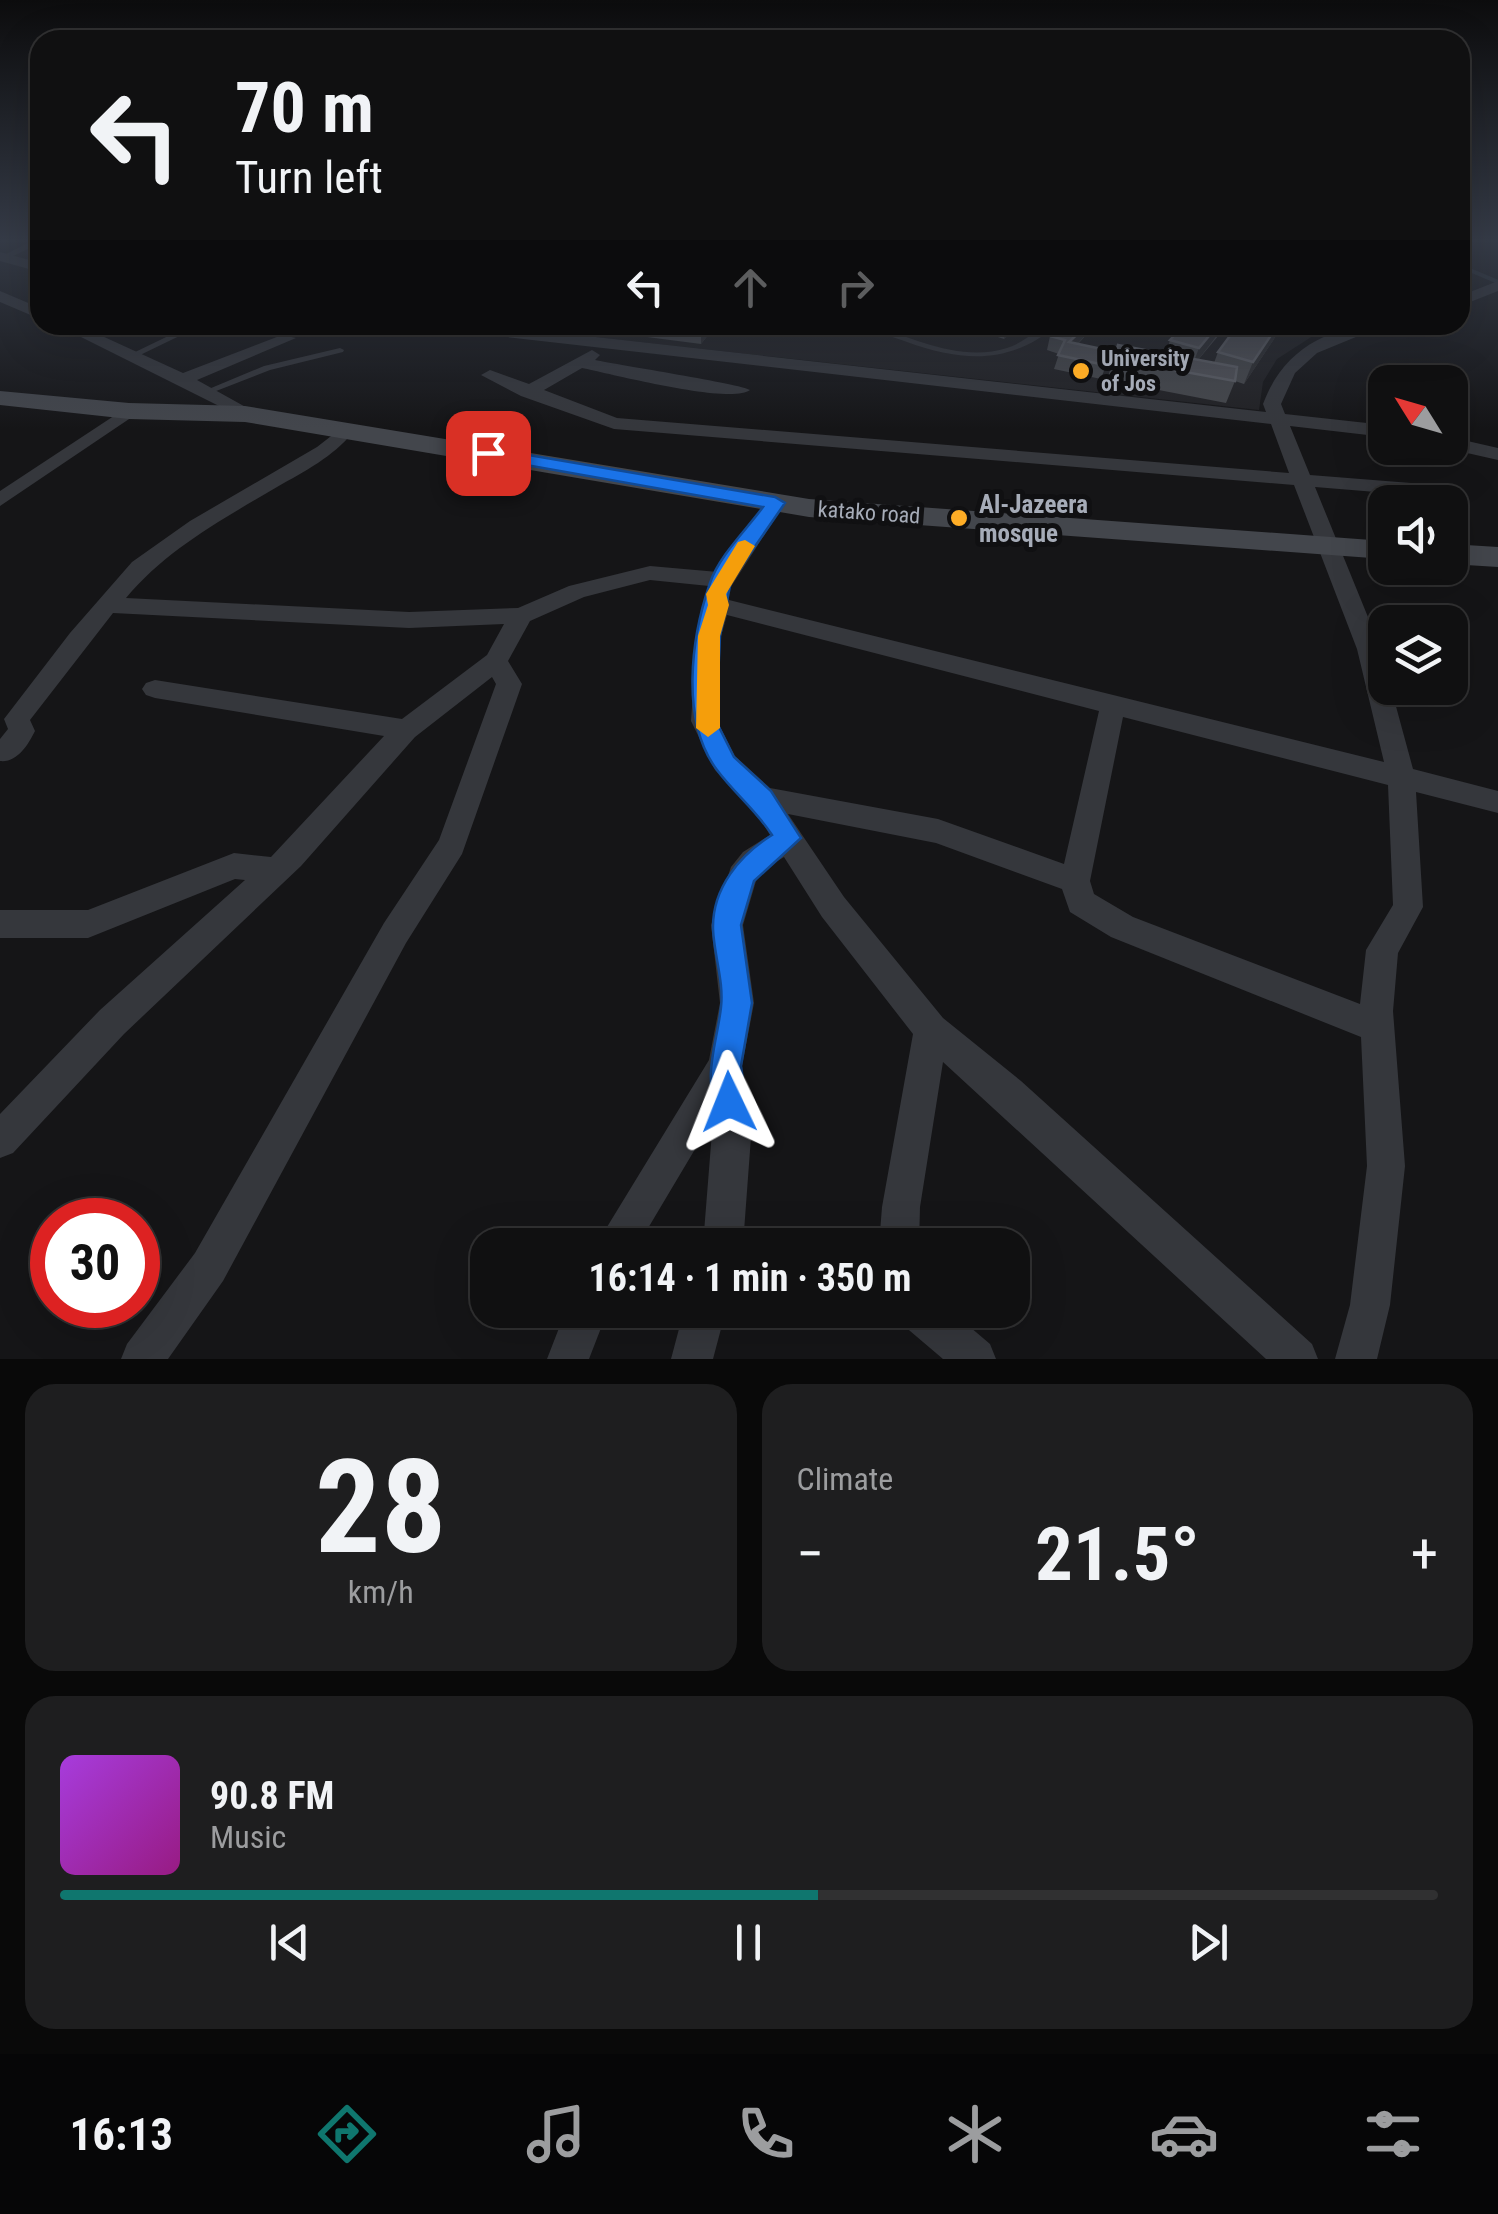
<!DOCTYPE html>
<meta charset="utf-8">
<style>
body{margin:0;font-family:"Roboto Condensed",sans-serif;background:#1e1e1f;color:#f1f3f6;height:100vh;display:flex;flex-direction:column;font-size:38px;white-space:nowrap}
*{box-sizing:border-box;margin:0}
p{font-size:32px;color:#9c9d9f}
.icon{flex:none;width:55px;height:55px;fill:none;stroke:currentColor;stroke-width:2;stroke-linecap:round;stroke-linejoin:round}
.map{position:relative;height:1359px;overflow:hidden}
.panel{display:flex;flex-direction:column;gap:25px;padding:25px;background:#090909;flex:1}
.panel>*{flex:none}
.guide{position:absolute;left:30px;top:30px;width:1440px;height:305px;border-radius:30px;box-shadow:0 10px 40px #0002,0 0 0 2px #303031;background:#101011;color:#f1f3f6;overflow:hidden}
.needle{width:65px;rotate:307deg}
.buttons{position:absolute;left:1368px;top:365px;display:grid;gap:20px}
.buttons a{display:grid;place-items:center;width:100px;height:100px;border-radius:20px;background:#101011;box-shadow:0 10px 40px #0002,0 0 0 2px #303031;font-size:50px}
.speed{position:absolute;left:30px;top:1198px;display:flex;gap:20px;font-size:50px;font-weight:700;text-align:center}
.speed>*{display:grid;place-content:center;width:130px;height:130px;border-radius:50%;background:#101011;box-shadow:0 10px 40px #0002,0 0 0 2px #303031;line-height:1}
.speed .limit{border:15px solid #d22;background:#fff;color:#111}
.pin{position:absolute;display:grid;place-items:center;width:85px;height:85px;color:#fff;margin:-42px;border-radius:20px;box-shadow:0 5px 15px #0006}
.me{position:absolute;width:110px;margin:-55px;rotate:358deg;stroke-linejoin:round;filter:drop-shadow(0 0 8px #0008)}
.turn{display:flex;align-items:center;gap:35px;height:210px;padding:0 40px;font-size:45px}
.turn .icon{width:130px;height:130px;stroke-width:2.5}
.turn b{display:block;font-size:70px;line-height:85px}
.lanes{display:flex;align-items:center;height:95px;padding:0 40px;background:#0003;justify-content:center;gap:50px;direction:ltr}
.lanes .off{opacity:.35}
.big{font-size:75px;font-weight:700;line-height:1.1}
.panel .card{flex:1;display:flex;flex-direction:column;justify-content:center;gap:15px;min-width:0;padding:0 35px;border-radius:30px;background:#1e1e1f}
.panel .dial{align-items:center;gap:0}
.dial b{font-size:130px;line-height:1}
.song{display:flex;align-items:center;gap:30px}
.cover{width:120px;height:120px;border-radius:15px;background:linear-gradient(135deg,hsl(280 70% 55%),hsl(310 70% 35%))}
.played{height:10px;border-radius:5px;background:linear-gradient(90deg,#0f766e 55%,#303031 55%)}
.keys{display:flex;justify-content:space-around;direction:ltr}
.heat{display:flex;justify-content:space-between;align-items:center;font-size:55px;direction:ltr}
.panel .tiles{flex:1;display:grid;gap:25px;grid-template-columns:1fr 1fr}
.card:last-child{grid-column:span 2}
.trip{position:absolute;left:470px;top:1228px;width:560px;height:100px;border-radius:30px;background:#101011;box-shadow:0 10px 40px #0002,0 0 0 2px #303031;font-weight:700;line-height:100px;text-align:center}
.tab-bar{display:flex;height:160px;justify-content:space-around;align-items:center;background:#060607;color:#9c9d9f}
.tab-bar .icon{width:70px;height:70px}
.tab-bar .selected{color:#0f766e}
.tab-bar b{font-size:45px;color:#f1f3f6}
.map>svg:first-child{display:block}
.built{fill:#212124}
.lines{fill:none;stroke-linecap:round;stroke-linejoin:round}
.stream{stroke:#2a343c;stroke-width:4}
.lane{fill:#35373c;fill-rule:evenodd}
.street{fill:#35373c;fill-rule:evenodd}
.secondary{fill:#43464c;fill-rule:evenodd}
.wall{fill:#46484c}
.shaded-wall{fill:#2e2f32}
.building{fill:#515258;stroke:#5e6067;stroke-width:2.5}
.route{fill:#1a73e8;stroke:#114b97;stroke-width:2.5}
.slow{fill:#f59e0b}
.poi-dot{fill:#fead26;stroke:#101012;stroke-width:4}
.labels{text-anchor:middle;stroke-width:10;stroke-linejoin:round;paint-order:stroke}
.far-poi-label{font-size:22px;font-weight:bold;fill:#a6acb8;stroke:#101012;text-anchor:start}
.far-street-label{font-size:22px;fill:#a6acb8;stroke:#101012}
.poi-label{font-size:25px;font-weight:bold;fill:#a6acb8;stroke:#101012;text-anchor:start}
</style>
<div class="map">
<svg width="1498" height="1359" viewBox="0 0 1498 1359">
<rect width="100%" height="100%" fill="#151517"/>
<path class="built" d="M 485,325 L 1330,325 L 1277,359 L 1263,382 L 1259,410 Z"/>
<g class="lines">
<path class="stream" d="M 1460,266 L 1498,282"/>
<path class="lane" d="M 36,239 L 40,239 L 40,243 L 7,259 L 0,257 Z
M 191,325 L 202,325 L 136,357 L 129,355 Z
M 863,325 L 874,325 C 915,340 963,362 1007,348 C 1024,343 1040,325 1057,325 C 1010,365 963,362 907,342 C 893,337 876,332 863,325 Z
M 340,348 L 344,350 L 343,352 L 270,370 L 211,393 L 204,391 L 264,366 Z"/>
<path class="street" d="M 0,252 L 40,263 L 40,272 L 0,261 Z
M 1498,281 L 1498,291 L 1460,306 L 1460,296 Z
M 0,291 L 40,308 L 40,319 L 0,302 Z
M 57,325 L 78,325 L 183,373 L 282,335 L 296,338 L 197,380 L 251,410 L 254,414 L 245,419 Z
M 488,325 L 1266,412 L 1263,404 C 1283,350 1328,325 1385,325 L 1317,353 L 1295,373 L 1281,404 L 1285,414 L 1385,425 L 1385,437 L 1290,426 L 1310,475 L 1449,486 L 1459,492 L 1449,498 L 1315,487 L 1381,649 L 1385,688 L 1391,688 L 1413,769 L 1498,791 L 1498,813 L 1416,792 L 1423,907 L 1398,953 L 1393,1011 L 1405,1166 L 1390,1305 L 1377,1359 L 1335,1359 L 1350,1305 L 1367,1166 L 1361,1037 L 1111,937 L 1070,912 L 1062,889 L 936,843 L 788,814 L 844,897 L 943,1018 L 1021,1081 L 1312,1344 L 1318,1359 L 1266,1359 L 943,1062 L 920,1207 L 919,1245 L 879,1245 L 882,1207 L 913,1034 L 822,917 L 784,857 L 763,870 L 756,881 L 743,925 L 754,1003 L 742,1066 L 751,1137 L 743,1245 L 703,1245 L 713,1119 L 638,1245 L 596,1245 L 709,1060 L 720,1003 L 711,925 L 731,867 L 743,852 L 770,835 L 752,806 L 715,770 L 691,721 L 697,636 L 709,586 L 650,580 L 584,597 L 530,621 L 508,661 L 522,684 L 462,854 L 406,943 L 223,1281 L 168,1359 L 121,1359 L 127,1344 L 195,1253 L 384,923 L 439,840 L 496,684 L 492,677 L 415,737 L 301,866 L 124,1034 L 13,1153 L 0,1158 L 0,1114 L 100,1010 L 245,880 L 235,879 L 88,938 L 0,938 L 0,910 L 88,910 L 234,853 L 271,857 L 384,736 L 155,698 L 146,695 L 142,689 L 146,683 L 155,680 L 402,719 L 487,655 L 504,624 L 409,628 L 113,613 L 30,720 L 35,731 C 28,745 17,763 0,761 L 0,739 L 8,729 L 4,719 L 70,633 L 132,562 L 190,521 L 317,447 L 344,426 L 353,432 C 333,457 305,471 277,487 C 223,519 167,549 126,598 L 409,612 L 518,608 L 569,586 L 650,566 L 718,572 L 768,499 L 775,497 L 785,503 L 727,593 L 729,600 L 1384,762 L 1357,649 L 1294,485 L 614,429 L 521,396 L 481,375 L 490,370 L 529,384 L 592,350 L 600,355 L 595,360 C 618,365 742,384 750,390 C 731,405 612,374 582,368 L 544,390 L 617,418 L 1289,473 L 1271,424 L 454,331 L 446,326 ZM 727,615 L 1099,711 L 1064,864 L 938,819 L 770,788 L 735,756 L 717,721 L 721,636 ZM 1123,717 L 1388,785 L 1393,905 L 1366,950 L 1360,1004 L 1133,917 L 1094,894 L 1090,881 Z
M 129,406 L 135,407 L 135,415 L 0,506 L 0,491 Z
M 1450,437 L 1498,448 L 1498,460 L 1445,448 L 1450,448 Z
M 566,1310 L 608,1310 L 589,1359 L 547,1359 Z
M 684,1310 L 726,1310 L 713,1359 L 671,1359 Z
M 897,1310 L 950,1310 L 990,1344 L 996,1359 L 943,1359 L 903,1325 Z"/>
<path class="secondary" d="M 0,391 L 129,403 L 245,406 L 809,499 L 1385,541 L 1385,559 L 809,517 L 245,422 L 129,419 L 0,405 Z
M 1450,544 L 1498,547 L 1498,567 L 1450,564 Z"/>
</g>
<path class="wall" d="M 593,325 L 716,325 L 701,344 L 593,330 Z
M 954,325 L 974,325 L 972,332 L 967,336 L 952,332 Z
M 977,325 L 1021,325 L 1004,339 L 976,330 Z
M 1062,325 L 1095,325 L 1078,344 L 1111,351 L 1101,379 L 1054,369 L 1059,354 L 1047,350 L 1050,336 Z
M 1238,325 L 1319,325 L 1302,336 L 1278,329 L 1274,339 L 1244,384 L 1235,381 L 1226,403 L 1107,380 L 1118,345 L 1166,354 L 1170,340 L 1224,329 L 1198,360 L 1214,363 L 1218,352 Z"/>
<path class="shaded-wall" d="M 701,325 L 716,325 L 701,344 Z
M 1007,325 L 1021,325 L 1004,339 Z
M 1087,325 L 1095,325 L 1066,356 L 1069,342 Z
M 1218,325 L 1225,325 L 1191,369 L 1199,348 Z
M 1278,325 L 1280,325 L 1274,339 L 1244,384 L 1253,362 Z
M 1307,325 L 1319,325 L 1302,336 Z"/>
<path class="building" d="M 954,325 L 974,325 L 968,329 Z
M 1062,325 L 1087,325 L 1069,342 L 1111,351 L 1105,365 L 1058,355 L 1065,340 L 1050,336 Z
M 1184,325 L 1218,325 L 1199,348 L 1170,340 Z
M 1238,325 L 1278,325 L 1253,362 L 1218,352 Z
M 1118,345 L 1237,367 L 1235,381 L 1114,359 Z"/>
<linearGradient id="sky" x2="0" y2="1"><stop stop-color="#0c0c0d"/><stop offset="0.56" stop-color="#353b47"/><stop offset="1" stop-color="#353b47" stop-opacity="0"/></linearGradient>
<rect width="1498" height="429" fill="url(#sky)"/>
<path class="route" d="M 488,448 L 775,497 L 785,503 L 731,581 L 720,636 L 716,721 L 734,757 L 771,791 L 801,838 L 754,881 L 741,925 L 752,1003 L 741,1066 L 746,1102 L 741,1113 L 729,1118 L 718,1113 C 702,1076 717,1044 721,1007 C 724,982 714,955 713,929 C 712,888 740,855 772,835 C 756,810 734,793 717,770 C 680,721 691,638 710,583 C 719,556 747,529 763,507 L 481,457 L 479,453 Z"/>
<path class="slow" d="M 745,540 L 755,546 L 726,594 L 729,605 L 720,636 L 720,728 L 708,737 L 696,728 L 698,636 L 708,605 L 706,594 L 738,542 Z"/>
<g class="poi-dot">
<circle cx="1081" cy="371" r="10"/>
<circle cx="959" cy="518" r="10"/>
</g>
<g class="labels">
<g class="far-poi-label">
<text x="1101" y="366">University<tspan x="1101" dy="25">of Jos</tspan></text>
</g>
<g class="far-street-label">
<text transform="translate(869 512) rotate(4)" y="8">katako road</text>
</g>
<g class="poi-label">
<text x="979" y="513">Al-Jazeera<tspan x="979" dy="29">mosque</tspan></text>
</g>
</g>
</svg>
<div class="buttons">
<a><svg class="needle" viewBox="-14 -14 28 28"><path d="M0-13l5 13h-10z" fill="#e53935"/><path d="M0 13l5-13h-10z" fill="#9c9d9f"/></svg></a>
<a><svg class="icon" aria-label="sound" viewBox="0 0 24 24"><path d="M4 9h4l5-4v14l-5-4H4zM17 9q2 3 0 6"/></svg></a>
<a><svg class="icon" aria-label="layers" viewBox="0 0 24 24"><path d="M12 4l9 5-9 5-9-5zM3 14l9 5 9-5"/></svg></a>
</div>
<div class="speed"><div class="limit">30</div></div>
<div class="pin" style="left:488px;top:453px;background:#d93025"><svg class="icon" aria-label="arrive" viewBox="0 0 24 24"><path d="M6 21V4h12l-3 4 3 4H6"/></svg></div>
<svg class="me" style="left:729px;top:1102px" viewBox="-20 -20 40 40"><path d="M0-17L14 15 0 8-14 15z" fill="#1a73e8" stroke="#fff" stroke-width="4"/></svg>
<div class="trip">16:14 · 1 min · 350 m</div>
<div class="guide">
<div class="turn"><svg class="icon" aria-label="left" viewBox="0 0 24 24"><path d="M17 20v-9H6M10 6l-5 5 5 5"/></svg><div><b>70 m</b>Turn left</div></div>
<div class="lanes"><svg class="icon" aria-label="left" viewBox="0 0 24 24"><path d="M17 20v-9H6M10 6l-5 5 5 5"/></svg><svg class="icon off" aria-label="ahead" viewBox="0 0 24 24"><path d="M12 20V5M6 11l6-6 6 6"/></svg><svg class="icon off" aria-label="right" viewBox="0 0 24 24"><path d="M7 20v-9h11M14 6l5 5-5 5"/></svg></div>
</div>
</div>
<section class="panel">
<div class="tiles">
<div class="card dial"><b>28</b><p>km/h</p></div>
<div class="card"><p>Climate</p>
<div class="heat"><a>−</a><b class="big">21.5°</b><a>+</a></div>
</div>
<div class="card">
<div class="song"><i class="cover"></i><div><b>90.8 FM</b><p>Music</p></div></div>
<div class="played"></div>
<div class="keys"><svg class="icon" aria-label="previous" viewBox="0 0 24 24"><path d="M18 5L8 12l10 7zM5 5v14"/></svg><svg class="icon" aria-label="pause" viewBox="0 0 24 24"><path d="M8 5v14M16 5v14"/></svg><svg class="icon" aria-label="next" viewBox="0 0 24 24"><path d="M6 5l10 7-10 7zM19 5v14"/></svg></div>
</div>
</div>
</section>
<nav class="tab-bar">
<b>16:13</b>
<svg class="icon selected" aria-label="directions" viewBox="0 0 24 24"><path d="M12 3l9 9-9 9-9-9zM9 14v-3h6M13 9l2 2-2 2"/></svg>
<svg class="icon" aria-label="music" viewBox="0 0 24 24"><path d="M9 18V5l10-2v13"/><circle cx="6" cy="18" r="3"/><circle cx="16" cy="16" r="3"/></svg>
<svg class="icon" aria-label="phone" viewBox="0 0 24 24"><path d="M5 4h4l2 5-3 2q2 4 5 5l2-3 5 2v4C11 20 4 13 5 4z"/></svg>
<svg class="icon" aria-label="climate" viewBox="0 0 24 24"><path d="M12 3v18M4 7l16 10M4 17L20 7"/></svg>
<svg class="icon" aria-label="car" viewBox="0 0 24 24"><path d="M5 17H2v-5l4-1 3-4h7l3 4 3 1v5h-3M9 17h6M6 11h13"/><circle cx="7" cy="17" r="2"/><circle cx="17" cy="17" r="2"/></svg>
<svg class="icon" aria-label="filters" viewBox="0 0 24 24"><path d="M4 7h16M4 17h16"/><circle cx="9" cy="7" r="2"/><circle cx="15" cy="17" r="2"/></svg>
</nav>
